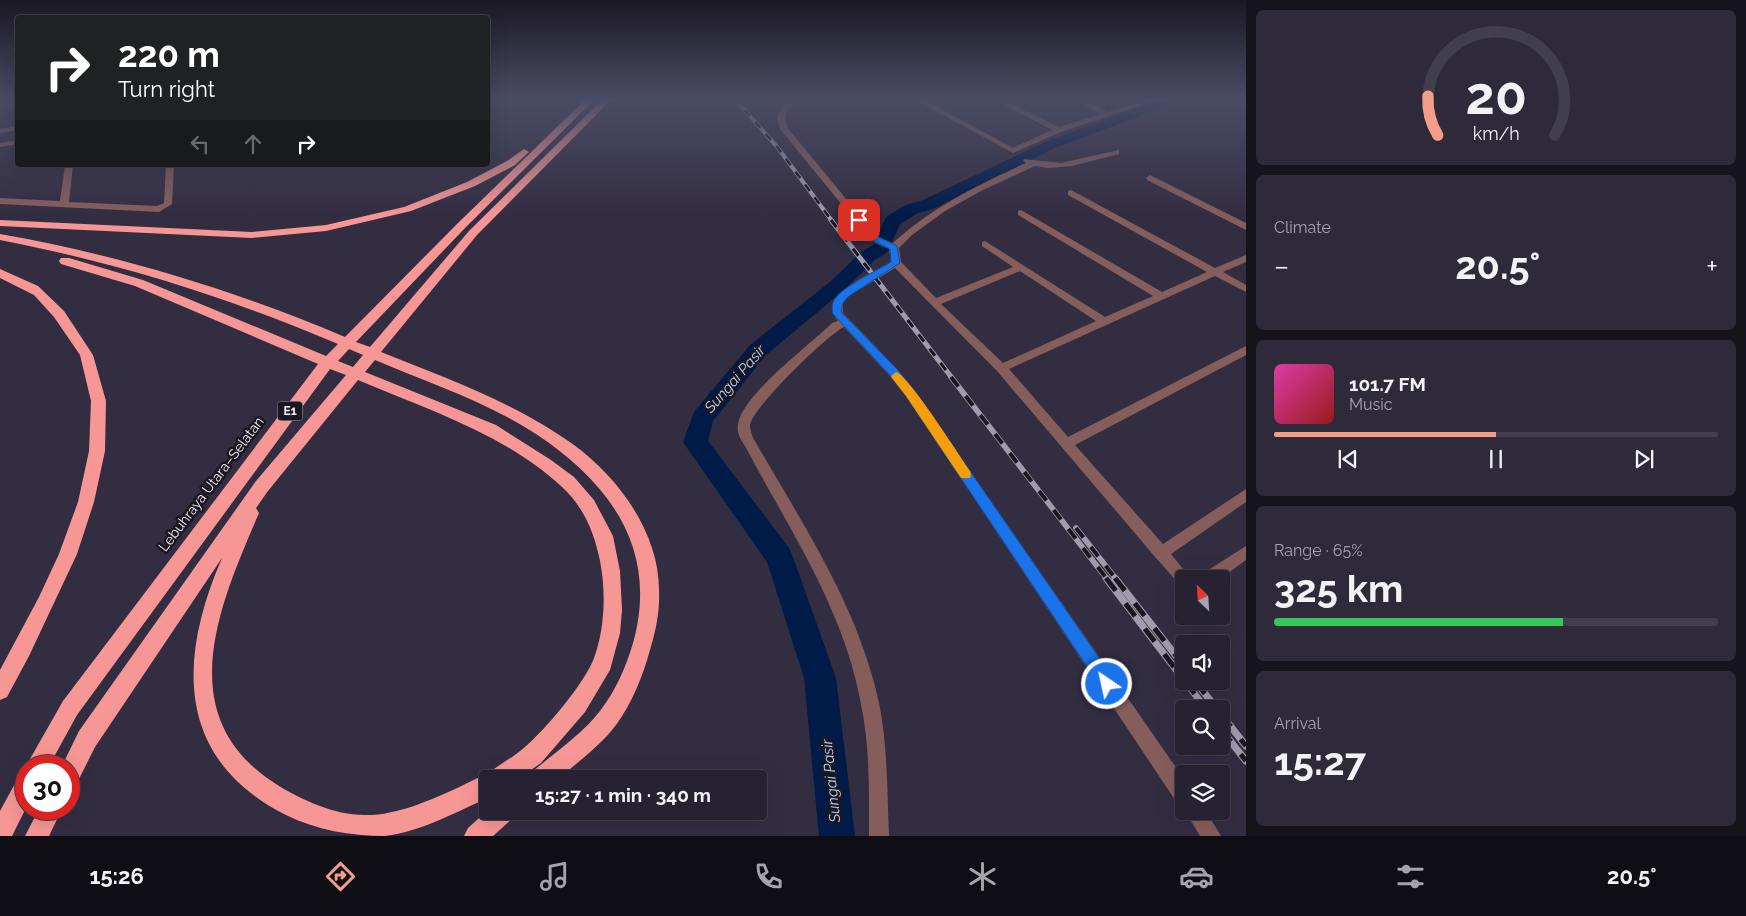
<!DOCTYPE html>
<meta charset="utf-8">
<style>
body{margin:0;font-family:Raleway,sans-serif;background:#2e2a3a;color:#f1f3f6;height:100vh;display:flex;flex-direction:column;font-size:19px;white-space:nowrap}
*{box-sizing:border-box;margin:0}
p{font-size:16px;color:#a4a4ac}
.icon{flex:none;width:28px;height:28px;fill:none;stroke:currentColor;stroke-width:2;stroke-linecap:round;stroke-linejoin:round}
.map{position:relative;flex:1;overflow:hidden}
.sheet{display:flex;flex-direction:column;gap:10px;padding:10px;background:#15131c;width:500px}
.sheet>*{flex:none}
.hud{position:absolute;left:15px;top:15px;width:475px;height:152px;border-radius:5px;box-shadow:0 5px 20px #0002,0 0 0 1px #423f4d;background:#202124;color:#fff;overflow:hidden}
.needle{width:32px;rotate:335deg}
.tools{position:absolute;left:1175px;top:570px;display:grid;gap:10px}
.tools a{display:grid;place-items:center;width:55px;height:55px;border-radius:5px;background:#262232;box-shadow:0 5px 20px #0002,0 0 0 1px #423f4d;font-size:25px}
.speed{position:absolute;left:15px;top:755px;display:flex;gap:10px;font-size:25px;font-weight:700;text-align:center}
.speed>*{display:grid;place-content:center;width:65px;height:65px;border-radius:50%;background:#262232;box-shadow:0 5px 20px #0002,0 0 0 1px #423f4d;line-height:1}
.speed .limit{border:8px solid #d22;background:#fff;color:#111}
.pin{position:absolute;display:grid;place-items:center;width:42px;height:42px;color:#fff;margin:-21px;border-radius:10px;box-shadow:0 2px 8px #0006}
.me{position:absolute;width:55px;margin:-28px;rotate:326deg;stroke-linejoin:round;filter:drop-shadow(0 0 4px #0008)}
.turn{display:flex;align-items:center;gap:18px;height:105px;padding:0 20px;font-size:22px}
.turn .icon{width:65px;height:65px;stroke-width:2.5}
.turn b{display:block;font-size:35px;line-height:42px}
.lanes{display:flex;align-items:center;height:48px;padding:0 20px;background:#0003;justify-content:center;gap:25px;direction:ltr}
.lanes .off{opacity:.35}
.big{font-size:38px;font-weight:700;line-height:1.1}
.sheet .widget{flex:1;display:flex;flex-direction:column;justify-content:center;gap:8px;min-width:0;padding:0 18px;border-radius:8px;background:#2e2a3a}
.sheet .dial{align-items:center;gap:0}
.dial svg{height:130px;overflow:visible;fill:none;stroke:#423f4d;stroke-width:7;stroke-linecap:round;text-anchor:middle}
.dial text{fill:#f1f3f6;stroke:none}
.song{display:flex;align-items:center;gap:15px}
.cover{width:60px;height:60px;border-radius:8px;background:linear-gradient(135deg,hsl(320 70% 55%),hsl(0 70% 35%))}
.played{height:5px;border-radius:2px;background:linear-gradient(90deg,#f49e87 50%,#423f4d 50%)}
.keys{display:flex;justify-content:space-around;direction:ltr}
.heat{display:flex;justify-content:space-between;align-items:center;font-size:28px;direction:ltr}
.charge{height:8px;border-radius:4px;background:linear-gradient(90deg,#34c759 65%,#423f4d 0)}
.trip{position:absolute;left:479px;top:770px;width:288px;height:50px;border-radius:5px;background:#262232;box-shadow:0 5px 20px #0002,0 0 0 1px #423f4d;font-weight:700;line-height:50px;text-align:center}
.tab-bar{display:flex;height:80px;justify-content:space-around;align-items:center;background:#0f0e14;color:#a4a4ac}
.tab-bar .icon{width:35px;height:35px}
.tab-bar .selected{color:#f49e87}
.tab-bar b{font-size:22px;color:#f1f3f6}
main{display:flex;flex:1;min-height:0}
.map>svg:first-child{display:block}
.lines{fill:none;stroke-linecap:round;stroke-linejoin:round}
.river{fill:#011b49;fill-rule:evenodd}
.street{fill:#855e5c;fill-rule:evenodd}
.highway{fill:#f79795;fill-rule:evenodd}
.rail-far3-casing{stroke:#a09cad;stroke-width:4}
.rail-far2-casing{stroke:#a09cad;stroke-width:5}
.rail-far1-casing{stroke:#a09cad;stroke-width:5.5}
.rail-casing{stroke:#a09cad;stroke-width:7}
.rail-far3{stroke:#1a1721;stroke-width:2.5;stroke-dasharray:8;stroke-linecap:butt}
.rail-far2{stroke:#1a1721;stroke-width:3;stroke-dasharray:9;stroke-linecap:butt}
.rail-far1{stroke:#1a1721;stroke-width:4;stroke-dasharray:12;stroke-linecap:butt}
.rail{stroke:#1a1721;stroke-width:5;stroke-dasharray:16;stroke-linecap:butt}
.route{fill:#1a73e8;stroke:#114b97}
.slow{fill:#f59e0b}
.labels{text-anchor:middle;stroke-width:5;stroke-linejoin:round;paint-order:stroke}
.shield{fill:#1a1721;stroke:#b0adba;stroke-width:1}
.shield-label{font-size:12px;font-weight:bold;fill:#f0edfb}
.street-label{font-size:14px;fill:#f0edfb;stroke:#1a1721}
.water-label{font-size:15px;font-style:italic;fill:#bbd2f7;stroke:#1a1721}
</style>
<main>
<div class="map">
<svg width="1246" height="836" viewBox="0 0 1246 836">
<rect width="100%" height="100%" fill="#332d42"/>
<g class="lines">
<path class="river" d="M 1164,98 L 1183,98 L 1181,101 L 1057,147 L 935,208 L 918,213 L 900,224 L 888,252 L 875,260 L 844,290 L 766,355 L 713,421 L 708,441 L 789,548 L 793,557 L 836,678 L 855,836 L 819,836 L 804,678 L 767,562 L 683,442 L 694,412 L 750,345 L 830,282 L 861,252 L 873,245 L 886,217 L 906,205 L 923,200 L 1047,141 Z"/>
<path class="street" d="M 775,98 L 782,98 L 790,104 L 785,118 L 787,127 L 875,234 L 881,239 L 893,243 C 932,207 978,185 1026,163 L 1023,161 L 1024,159 L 1061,163 L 1119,150 L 1119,154 L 1072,166 L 1049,168 L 1035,166 L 981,191 L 945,211 L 912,235 L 899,248 L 901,262 L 936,298 L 1013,267 L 982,246 L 982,242 L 985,241 L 1105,317 L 1153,296 L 1018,215 L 1018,211 L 1021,210 L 1162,292 L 1207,272 L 1068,195 L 1068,191 L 1071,190 L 1215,268 L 1246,255 L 1246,262 L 1223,272 L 1246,285 L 1246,292 L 1215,276 L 1009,369 L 1068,437 L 1246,346 L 1246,355 L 1075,445 L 1163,544 L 1246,489 L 1246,502 L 1171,554 L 1191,579 L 1184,579 L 1184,586 L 1179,584 L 1156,558 L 997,371 L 895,268 L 849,296 L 843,303 L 843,313 L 897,369 L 914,390 L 1184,779 L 1184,805 L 1177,803 L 906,396 L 889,375 L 844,327 C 827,335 752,408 750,425 C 750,431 753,438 756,443 C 804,526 859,609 879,703 C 888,747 887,792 889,836 L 869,836 C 869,792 870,747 861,704 C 844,609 789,529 745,446 C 741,440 736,432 738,424 C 743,394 809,346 832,323 L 838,321 C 815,296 874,272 891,262 L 889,249 L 875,243 L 869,238 L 780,129 L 777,118 L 782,105 ZM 1020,271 L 1096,321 L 1003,363 L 941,304 Z
M 912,98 L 921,98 L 1013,148 L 1052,130 L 991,98 L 999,98 L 1059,127 L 1101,114 L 1069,98 L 1078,98 L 1108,112 L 1152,98 L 1163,98 L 1061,132 L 1013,153 Z
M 18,126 L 18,130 L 0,133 L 0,129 Z
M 18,140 L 18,144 L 0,147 L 0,143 Z
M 65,165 L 73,165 L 69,202 L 157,206 L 164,203 L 166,165 L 174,165 L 172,204 L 159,212 L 0,204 L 0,198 L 60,201 Z
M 1150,175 L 1246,223 L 1246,230 L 1147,180 L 1146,178 Z
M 1246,546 L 1246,560 L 1220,579 L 1200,579 L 1202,574 Z
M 1185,811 L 1206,811 L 1221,836 L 1200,836 Z"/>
<path class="highway" d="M 587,98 L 596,98 L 466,227 L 356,342 L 370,347 L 469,231 L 604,98 L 613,98 L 477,235 L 381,352 C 448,379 516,403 574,445 C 619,478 659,533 659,590 C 660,611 656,630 650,650 C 643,676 632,703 616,725 C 600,746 578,762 558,779 L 530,779 L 533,771 C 556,752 582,734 600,711 C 616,690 626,667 633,643 C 659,550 611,484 536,434 C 487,402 429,383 375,360 L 365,372 L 496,425 L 551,460 L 574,477 L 594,500 L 613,536 L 620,571 L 622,610 L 620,633 L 610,670 L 585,712 L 541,763 L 518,779 L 488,779 L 488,798 C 456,812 420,832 385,836 C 351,836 316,830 286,815 C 175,759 178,659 222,558 L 95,747 L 77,783 L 69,786 L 69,766 L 62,766 L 79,731 L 256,481 L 346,375 L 330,369 L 77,715 L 49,766 L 26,766 L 63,701 L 318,364 L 135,286 L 61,264 L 59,261 L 61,258 L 69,258 L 143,280 L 326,356 L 338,344 C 227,297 119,263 0,240 L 0,234 C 119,255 234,290 345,337 L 458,223 ZM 349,349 L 363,355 L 353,367 L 338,361 ZM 358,380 C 429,410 504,434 561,486 C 584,507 594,532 600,561 C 606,592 605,628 594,658 C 585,683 545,730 525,747 C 515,756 502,763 491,771 L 489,775 C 478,776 465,785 455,789 C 428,801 395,816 364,815 C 335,815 301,800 276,784 C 169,716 220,604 259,513 L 256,508 L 268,491 Z
M 524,149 L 529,152 L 515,165 L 475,186 L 411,211 L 326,231 L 252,238 L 0,226 L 0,220 L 252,232 L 326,225 L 404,207 L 467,182 L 507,161 Z
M 0,269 L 38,286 L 64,311 L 93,355 L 106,401 L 105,451 L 94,502 L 77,554 L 29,656 L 7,697 L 0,700 L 0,670 L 39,597 L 59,554 L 78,502 L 89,451 L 91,401 L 80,355 L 54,317 L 34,295 L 0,278 Z
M 26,775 L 26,808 L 12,836 L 0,836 L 0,811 L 18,778 Z
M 39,809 L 62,809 L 49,836 L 25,836 Z
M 488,810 L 515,811 L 512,819 L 493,836 L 464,836 L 468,828 Z"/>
<g class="rail-far3-casing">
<path id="rail-far3" d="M 734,98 L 778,148 L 832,221"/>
</g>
<g class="rail-far2-casing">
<path id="rail-far2" d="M 831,220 L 952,378"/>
</g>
<g class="rail-far1-casing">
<path id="rail-far1" d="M 951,377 L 1107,579
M 1076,528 L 1116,579"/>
</g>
<g class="rail-casing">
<path id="rail" d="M 1106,578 L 1184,680
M 1115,578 L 1184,666
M 1185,681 L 1206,709
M 1195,681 L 1217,709
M 1221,714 L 1246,746
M 1221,729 L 1246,761"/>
</g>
<use href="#rail-far3" class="rail-far3"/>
<use href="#rail-far2" class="rail-far2"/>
<use href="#rail-far1" class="rail-far1"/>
<use href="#rail" class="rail"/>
</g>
<linearGradient id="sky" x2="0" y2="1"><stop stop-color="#1c1924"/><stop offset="0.46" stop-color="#4a4c65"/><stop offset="1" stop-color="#4a4c65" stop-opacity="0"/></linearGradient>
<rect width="1246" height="215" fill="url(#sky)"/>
<path class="route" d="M 856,218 L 862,218 L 877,236 L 897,246 L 900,263 L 849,296 C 843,302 841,305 842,313 L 897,369 L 914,390 L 1113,678 L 1115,684 L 1113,689 L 1107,691 L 1102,689 L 906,396 L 889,374 L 833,314 C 832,309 831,304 835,299 C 842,287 878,270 891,262 L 890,249 L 871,240 L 856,222 Z"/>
<path class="slow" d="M 896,372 C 909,376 959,455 970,471 L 971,474 L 970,478 L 961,478 L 906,396 L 892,378 L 891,376 Z"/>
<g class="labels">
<rect class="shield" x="277.5" y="401.5" width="25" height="19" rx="4"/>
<g class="shield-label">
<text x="290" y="415">E1</text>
</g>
<g class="street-label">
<text transform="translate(211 484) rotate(-53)" y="5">Lebuhraya Utara–Selatan</text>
</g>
<g class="water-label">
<text transform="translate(735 379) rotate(-49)" y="5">Sungai Pasir</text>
<text transform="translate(831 781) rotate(-96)" y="5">Sungai Pasir</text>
</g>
</g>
</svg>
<div class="tools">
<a><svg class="needle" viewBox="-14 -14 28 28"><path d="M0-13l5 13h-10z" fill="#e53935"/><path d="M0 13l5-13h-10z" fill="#a4a4ac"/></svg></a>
<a><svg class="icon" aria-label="sound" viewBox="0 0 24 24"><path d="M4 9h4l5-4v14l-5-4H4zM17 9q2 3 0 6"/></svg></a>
<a><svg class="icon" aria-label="search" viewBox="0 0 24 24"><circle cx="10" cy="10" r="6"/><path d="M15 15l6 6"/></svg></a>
<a><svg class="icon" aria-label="layers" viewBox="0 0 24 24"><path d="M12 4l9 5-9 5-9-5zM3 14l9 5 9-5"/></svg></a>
</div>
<div class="speed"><div class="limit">30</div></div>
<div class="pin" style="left:859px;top:220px;background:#d93025"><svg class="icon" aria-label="arrive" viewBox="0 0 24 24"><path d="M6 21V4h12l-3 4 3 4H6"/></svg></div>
<svg class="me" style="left:1107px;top:684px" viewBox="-20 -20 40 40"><circle r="17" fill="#1a73e8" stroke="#fff" stroke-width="3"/><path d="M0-11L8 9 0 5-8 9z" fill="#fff"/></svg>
<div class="trip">15:27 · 1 min · 340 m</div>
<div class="hud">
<div class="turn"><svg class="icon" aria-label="right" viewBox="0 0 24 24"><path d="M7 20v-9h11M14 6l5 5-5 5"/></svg><div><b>220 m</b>Turn right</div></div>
<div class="lanes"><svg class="icon off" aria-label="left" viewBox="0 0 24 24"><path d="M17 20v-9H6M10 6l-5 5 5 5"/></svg><svg class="icon off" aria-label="ahead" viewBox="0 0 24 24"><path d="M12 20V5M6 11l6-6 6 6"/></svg><svg class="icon" aria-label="right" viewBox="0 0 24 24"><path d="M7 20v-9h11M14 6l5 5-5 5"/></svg></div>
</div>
</div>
<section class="sheet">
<div class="widget dial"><svg viewBox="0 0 100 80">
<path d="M14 69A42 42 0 1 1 86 69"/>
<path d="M14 69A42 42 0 0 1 8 45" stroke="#f49e87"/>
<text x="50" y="56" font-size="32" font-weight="700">20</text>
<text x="50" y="72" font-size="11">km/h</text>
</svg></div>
<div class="widget"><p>Climate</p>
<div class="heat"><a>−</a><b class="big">20.5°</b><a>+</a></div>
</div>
<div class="widget">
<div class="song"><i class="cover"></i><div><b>101.7 FM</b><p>Music</p></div></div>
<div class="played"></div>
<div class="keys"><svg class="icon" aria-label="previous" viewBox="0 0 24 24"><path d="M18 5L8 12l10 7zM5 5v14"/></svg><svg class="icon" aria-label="pause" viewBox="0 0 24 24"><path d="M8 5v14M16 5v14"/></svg><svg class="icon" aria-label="next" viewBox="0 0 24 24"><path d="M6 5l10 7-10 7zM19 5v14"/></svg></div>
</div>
<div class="widget"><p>Range · 65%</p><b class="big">325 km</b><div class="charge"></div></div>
<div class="widget"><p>Arrival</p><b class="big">15:27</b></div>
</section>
</main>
<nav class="tab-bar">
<b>15:26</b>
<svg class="icon selected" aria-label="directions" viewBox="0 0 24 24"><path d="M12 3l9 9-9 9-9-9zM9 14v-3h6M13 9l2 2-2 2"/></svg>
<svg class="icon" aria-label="music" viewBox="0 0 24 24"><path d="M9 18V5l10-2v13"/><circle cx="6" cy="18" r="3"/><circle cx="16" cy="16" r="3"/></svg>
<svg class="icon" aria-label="phone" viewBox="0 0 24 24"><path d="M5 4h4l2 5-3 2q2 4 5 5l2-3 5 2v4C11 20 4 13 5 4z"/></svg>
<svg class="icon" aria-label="climate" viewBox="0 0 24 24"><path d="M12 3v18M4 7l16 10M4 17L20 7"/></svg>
<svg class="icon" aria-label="car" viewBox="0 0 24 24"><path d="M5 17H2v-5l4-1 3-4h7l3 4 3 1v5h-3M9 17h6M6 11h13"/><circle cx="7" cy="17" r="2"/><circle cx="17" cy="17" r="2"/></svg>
<svg class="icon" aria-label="filters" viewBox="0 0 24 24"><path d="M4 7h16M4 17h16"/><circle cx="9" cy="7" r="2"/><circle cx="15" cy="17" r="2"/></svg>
<b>20.5°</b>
</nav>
